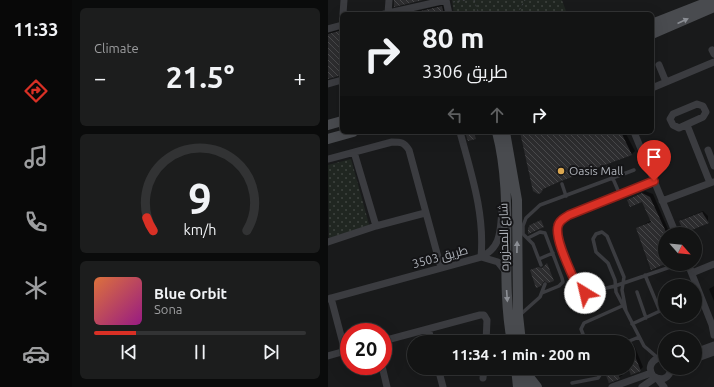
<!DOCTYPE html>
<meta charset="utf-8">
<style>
body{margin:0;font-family:Ubuntu,Cairo,sans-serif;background:#1c1d1d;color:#f1f3f6;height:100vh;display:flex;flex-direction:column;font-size:15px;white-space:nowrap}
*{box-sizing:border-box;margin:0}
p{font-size:13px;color:#9d9ea0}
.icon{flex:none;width:22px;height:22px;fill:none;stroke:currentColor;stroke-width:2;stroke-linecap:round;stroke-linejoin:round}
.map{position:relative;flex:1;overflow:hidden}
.drawer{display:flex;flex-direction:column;gap:8px;padding:8px;background:#0a0b0b;width:256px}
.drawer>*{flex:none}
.banner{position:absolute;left:12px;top:12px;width:314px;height:122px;border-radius:6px;box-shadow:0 4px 16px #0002,0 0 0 1px #323334;background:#131414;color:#f1f3f6;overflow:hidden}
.needle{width:26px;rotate:117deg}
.fabs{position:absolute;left:330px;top:227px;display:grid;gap:8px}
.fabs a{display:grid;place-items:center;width:44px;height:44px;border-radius:50%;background:#131414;box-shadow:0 4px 16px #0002,0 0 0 1px #323334;font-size:20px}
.speed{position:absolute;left:12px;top:323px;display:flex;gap:8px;font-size:20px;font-weight:700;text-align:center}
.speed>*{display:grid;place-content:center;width:52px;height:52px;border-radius:50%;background:#131414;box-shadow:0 4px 16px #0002,0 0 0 1px #323334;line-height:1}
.speed .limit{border:6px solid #d22;background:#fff;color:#111}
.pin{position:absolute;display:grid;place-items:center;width:34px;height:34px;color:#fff;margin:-41px -17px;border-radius:50% 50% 50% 0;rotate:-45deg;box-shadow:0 0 4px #0007}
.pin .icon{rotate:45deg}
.me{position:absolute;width:44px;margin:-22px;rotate:324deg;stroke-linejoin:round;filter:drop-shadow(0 0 3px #0008)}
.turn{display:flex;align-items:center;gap:14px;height:84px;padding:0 16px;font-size:18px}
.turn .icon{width:52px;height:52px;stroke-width:2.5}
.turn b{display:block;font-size:28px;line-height:34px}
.lanes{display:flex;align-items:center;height:38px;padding:0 16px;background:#0003;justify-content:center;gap:20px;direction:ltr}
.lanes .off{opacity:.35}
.big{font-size:30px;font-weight:700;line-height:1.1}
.drawer .widget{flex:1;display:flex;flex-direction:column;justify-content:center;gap:6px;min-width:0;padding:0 14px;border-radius:6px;background:#1c1d1d}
.drawer .dial{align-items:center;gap:0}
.dial svg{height:104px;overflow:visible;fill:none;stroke:#323334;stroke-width:7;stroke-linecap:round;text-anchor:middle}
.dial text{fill:#f1f3f6;stroke:none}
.song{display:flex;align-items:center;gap:12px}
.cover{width:48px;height:48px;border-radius:6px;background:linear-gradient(135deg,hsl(20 70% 55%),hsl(310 70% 35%))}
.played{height:4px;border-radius:2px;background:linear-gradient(90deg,#d93025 20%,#323334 20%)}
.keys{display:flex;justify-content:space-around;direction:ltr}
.heat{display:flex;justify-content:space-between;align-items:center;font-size:22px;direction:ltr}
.trip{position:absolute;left:79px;top:335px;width:228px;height:40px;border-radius:20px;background:#131414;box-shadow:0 4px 16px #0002,0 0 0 1px #323334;font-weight:700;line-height:40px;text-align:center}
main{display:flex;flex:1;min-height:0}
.tabs{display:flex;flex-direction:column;width:72px;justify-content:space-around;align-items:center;background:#080808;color:#9d9ea0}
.tabs .icon{width:28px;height:28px}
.tabs .selected{color:#d93025}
.tabs b{font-size:18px;color:#f1f3f6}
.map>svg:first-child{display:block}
.grass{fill:url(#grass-dots)}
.shadow{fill:#0007}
.building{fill:url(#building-back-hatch)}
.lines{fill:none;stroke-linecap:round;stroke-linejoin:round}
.path{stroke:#414347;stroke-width:1;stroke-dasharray:2 3;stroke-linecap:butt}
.service{stroke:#3b3c40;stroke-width:3.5}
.minor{stroke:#3b3c40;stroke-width:7}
.secondary{stroke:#494b4f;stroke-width:10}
.oneway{fill:#8b8e94}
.route-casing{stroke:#8d1f18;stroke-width:10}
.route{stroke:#d93025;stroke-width:7}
.poi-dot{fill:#dca851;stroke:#141416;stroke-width:1.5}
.labels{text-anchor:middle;stroke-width:4;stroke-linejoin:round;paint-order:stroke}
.poi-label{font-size:12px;fill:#aeb2b9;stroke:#141416;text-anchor:start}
.street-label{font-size:12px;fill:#aeb2b9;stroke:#141416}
</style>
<main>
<nav class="tabs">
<b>11:33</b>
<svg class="icon selected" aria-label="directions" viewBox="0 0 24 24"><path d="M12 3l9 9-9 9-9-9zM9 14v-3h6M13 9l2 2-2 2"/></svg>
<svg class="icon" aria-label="music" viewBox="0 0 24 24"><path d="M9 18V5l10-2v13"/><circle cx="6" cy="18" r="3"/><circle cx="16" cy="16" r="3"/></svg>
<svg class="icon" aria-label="phone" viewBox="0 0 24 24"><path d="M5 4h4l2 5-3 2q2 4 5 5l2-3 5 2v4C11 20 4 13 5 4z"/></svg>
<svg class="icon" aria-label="climate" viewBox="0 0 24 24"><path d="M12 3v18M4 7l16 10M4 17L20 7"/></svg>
<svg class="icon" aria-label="car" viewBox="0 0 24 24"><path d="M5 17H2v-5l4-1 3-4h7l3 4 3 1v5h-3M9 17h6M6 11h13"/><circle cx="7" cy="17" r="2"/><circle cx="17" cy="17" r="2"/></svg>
</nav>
<section class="drawer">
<div class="widget"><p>Climate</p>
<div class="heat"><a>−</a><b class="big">21.5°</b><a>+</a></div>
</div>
<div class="widget dial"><svg viewBox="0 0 100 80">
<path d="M14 69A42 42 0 1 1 86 69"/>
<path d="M14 69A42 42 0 0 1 9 59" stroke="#d93025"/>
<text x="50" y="56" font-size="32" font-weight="700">9</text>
<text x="50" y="72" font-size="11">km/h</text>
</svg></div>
<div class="widget">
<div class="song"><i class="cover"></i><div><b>Blue Orbit</b><p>Sona</p></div></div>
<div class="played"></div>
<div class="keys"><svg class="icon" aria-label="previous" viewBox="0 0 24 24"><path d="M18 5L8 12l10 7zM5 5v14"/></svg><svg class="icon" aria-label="pause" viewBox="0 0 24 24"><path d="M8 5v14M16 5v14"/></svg><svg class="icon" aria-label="next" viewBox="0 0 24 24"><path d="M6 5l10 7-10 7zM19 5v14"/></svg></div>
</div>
</section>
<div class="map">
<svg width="386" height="387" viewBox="0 0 386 387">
<defs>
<pattern id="grass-dots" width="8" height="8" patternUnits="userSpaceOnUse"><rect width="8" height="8" fill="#202621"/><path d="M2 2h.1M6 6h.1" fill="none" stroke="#3e433f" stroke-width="1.8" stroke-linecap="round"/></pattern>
<pattern id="building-back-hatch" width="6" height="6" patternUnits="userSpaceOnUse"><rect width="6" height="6" fill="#2d2d2f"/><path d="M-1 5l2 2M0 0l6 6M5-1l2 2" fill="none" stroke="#49494b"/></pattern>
</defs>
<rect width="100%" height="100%" fill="#191a1b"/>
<path class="grass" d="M 124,0 L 234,0 L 239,14 L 126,14 Z
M 23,159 L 42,228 L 1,239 L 0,165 Z"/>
<path class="shadow" d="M 115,5 L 117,14 L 76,14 Z
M 14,29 L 14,75 L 0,78 L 0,33 Z
M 193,132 L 297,132 L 307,151 L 304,154 L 216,187 L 211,193 Z
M 317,191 L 325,194 L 342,234 L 337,234 L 337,263 L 310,228 L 324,220 L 315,200 L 300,200 Z
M 375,211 L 380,216 L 380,222 L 353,220 Z
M 386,286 L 386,301 L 381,289 Z
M 306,345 L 315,367 L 312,370 L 300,365 L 300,348 Z
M 276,368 L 292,368 L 295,375 L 282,382 Z"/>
<path class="building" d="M 66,0 L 95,0 L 66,7 Z
M 114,6 L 116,14 L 79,14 Z
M 14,30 L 14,75 L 0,79 L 0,34 Z
M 137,132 L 146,132 L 148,139 L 140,141 Z
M 192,132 L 293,132 L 304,155 L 233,181 L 215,189 L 213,193 L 210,194 L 205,191 Z
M 314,193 L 322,197 L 339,234 L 337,234 L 337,264 L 323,270 L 308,228 L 323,222 L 314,202 L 302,207 L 299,200 Z
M 374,212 L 381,223 L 356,233 L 351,221 Z
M 213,220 L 216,227 L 200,234 L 200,228 L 202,225 Z
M 219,263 L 226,281 L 220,283 L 216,281 L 213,286 L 208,288 L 202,270 L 210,267 L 214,268 Z
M 302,344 L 313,371 L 303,375 L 300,368 L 300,345 Z
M 275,368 L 288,368 L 292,379 L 281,383 Z"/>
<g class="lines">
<path class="path" d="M 146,0 L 151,14
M 125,2 L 138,0
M 189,14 L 197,0"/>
<path class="service" d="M 280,167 L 292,195
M 326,181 L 241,215 C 236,218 231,221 230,226 C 226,240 245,275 250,289 L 257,293 L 287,286 L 351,264
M 234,184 L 238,196
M 274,232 L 279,236 L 296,277 L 294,290 L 298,311 L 288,292 L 287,280 L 280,263 L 268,252 L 265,239 L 268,234 Z
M 194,233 L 205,244 L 213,265
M 195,234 L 195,226 L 198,218 L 212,205 L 306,170
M 200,238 L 212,232 L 217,233 L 234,278 L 235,282 L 231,286 L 214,293
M 211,259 L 225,253
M 309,292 L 318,318
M 298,311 L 316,346 L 330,358
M 193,314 L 212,297 L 217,284
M 304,324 L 332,311 L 317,275
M 258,342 L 253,329 L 256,323 L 294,306
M 299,342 L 311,337
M 244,383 L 270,378 L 272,375 L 269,368"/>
<path class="minor" d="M 60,13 L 61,0
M 15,14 L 16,0
M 56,14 L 118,0 L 121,14
M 0,29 L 14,25
M 384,50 L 386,54
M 331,65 L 338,82
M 0,84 L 14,80
M 324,88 L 386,62
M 369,104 L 375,106 L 378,112 L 375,117 L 351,128 L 345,125 L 342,119 L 345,114 Z
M 359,125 L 382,183
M 132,132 C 143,173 157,214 153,257
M 306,132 L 348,234
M 380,150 L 386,166
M 26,152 L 48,226
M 0,159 L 64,142 C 73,142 76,142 81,150 L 113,268
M 334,201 L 385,182
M 0,242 L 48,226 L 97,213
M 153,257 L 170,262 L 178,272
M 360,264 L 384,325 L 386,335
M 364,273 L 386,264
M 3,298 L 17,351
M 0,299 L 153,257 C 174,247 172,230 174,210
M 100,329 L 104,342
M 55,341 L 152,315 L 156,315 L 159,320 L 158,342
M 367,352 L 386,345
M 0,356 L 21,350
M 337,359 L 330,358 C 322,362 320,369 325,376 C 334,382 342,378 343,368
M 367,359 L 386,352
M 54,366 L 59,387
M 110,368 L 115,387
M 155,378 L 156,368
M 329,378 L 336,387
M 284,387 L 323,373
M 314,387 L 327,378"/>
<path class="secondary" d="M 324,24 L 385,0
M 324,34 L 386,7
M 0,125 L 14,121
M 169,132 C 187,200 171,273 184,342
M 177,132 L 189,200 L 190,315 L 193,342
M 0,139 L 25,132
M 188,368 L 190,387
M 197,368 L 199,387
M 198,373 L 209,387"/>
</g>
<defs><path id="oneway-solid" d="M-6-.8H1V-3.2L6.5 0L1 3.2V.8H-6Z"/></defs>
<g class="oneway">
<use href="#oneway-solid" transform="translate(355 21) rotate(-24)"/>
<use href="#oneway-solid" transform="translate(189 247) rotate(-89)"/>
<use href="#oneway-solid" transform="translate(179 296) rotate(86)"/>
</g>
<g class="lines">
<g class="route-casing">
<path id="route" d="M 257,293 L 250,289 C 245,275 226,240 230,226 C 231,221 236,218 241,215 L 326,181"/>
</g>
<use href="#route" class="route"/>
</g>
<circle class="poi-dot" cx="233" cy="171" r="4"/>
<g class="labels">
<g class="poi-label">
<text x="241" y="175">Oasis Mall</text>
</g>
<g class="street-label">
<text transform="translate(176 237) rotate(-91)" y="4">شارع المحزوره</text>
<text transform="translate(112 257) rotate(-15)" y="4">طريق 3503</text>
</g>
</g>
</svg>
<div class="fabs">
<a><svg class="needle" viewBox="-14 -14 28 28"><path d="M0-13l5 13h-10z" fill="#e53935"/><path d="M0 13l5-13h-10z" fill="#9d9ea0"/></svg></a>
<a><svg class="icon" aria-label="sound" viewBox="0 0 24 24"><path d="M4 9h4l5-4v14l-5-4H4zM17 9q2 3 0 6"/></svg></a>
<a><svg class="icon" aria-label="search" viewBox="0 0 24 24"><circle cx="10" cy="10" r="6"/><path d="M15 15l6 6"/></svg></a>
</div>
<div class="speed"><div class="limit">20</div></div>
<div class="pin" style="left:326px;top:181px;background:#d93025"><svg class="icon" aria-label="arrive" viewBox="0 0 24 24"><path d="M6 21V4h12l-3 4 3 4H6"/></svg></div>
<svg class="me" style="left:257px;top:293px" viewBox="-20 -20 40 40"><circle r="19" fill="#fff"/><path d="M0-13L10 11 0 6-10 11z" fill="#d93025"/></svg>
<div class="trip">11:34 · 1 min · 200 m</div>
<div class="banner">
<div class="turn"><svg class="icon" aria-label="right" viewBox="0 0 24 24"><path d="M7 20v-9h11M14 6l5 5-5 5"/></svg><div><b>80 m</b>طريق 3306</div></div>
<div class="lanes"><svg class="icon off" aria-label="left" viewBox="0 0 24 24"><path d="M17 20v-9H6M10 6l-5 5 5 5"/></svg><svg class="icon off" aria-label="ahead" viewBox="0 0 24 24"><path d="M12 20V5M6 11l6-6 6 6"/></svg><svg class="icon" aria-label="right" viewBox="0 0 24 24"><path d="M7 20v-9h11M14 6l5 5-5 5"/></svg></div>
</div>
</div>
</main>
